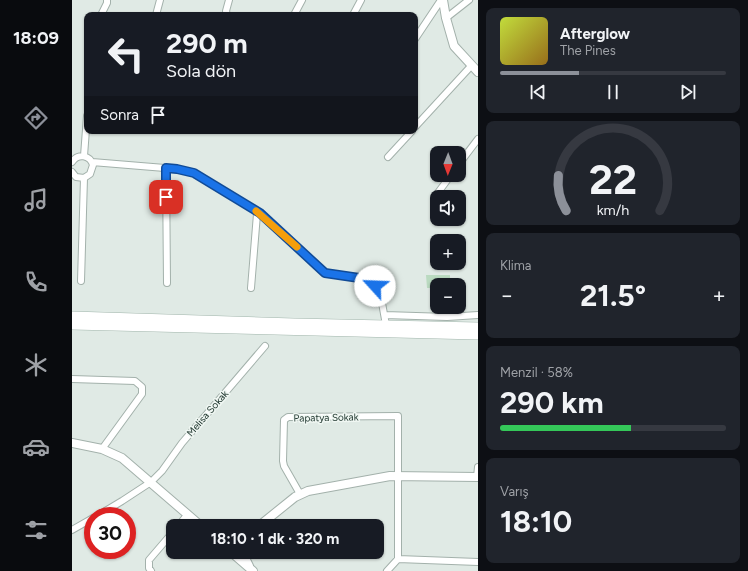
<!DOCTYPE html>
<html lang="tr">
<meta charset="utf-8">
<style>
body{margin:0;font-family:Figtree,sans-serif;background:#20242c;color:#f1f3f6;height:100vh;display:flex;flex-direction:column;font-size:15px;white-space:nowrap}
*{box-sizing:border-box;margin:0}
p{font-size:13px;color:#9ea1a6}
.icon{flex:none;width:22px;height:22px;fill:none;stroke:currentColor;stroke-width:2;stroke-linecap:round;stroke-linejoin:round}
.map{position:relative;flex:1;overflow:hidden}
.panel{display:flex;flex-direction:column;gap:8px;padding:8px;background:#0d0f14;width:270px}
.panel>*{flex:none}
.hud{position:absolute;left:12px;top:12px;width:334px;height:122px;border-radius:8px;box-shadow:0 1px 3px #0004;background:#171b24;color:#f1f3f6;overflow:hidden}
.needle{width:26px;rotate:181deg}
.buttons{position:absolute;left:358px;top:146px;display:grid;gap:8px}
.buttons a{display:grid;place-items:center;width:36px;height:36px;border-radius:8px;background:#171b24;box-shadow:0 1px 3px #0004;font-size:20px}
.speed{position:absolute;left:12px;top:507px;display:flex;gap:8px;font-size:20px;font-weight:700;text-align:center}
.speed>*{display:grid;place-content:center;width:52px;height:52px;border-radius:50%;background:#171b24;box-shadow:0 1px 3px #0004;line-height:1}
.speed .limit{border:6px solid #d22;background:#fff;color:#111}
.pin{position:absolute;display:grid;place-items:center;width:34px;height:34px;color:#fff;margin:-17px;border-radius:8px;box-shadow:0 2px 6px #0006}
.me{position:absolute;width:44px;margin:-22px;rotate:295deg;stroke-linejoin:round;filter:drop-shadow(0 0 3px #0008)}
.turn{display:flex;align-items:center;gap:14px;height:84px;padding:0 16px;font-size:18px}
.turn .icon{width:52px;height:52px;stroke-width:2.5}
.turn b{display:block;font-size:28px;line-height:34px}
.then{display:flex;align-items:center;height:38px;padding:0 16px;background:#0003;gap:8px;font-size:15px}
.big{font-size:30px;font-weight:700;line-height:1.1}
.panel .widget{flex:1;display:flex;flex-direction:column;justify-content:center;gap:6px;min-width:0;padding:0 14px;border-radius:8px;background:#20242c}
.panel .dial{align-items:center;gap:0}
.dial svg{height:104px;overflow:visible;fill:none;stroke:#363941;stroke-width:7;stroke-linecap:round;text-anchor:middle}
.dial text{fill:#f1f3f6;stroke:none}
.song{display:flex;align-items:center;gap:12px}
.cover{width:48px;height:48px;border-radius:6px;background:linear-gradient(135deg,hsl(70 70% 55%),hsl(40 70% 35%))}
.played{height:4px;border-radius:2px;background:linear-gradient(90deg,#8c9099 35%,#363941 35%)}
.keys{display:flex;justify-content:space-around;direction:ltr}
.heat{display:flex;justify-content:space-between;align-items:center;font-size:22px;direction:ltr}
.charge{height:6px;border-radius:3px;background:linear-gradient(90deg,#34c759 58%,#363941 0)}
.trip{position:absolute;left:94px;top:519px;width:218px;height:40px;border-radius:8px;background:#171b24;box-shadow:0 1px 3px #0004;font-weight:700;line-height:40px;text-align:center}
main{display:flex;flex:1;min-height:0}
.tab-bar{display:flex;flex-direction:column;width:72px;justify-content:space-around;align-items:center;background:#090b0e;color:#9ea1a6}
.tab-bar .icon{width:28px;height:28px}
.tab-bar .active{color:#8c9099}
.tab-bar b{font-size:18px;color:#f1f3f6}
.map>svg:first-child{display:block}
.green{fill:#badac0}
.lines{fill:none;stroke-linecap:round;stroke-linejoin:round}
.minor-casing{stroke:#a3b1ab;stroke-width:8}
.tertiary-casing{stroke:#a3b1ab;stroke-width:10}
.secondary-casing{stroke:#a0b5ab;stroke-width:10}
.minor{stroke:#fff;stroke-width:6}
.tertiary{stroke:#fff;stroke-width:8}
.secondary{stroke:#fff;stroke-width:9}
.route-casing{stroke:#114b97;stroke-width:10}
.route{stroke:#1a73e8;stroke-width:7}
.slow{stroke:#f59e0b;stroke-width:7}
.labels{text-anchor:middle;stroke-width:3;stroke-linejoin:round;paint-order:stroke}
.street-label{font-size:10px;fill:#223931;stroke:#f0f7f3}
</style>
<main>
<nav class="tab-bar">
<b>18:09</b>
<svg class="icon active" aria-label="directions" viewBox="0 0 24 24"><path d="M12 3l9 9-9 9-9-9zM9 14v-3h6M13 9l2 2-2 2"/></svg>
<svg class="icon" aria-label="music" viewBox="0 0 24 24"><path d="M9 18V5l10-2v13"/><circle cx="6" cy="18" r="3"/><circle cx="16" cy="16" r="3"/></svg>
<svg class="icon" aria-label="phone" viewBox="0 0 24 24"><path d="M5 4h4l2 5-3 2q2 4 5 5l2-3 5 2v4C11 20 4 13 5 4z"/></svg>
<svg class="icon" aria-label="climate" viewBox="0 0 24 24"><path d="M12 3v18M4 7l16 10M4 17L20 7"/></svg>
<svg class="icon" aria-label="car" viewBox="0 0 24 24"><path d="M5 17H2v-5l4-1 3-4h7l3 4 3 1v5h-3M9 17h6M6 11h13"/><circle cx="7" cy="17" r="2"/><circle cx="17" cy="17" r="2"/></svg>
<svg class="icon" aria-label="filters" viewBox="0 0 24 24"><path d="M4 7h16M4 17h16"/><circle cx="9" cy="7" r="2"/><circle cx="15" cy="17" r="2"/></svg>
</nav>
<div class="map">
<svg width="406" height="571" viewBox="0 0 406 571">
<rect width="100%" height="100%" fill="#e0eae5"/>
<path class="green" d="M 354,275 L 378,275 L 378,285 L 365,285 L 365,288 L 355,288 Z"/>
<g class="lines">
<g class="minor-casing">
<path id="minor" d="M 29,15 L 35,3 L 35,0
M 84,15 L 88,0
M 155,15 L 154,11 L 157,0
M 222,15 L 230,0
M 281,15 L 289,0
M 374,18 L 397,0
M 343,39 L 369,0
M 343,127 L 400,65
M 12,156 L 15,116
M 316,157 L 340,131
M 0,162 C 6,153 18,155 21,165 L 18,174 L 12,178 L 4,177 L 0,172
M 20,162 L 105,169 L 122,173 L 188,213 L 253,273 L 294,279 L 303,286 L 308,292 L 314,325
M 387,164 L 406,139
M 94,168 L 95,283
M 365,194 L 379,175
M 9,281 L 12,178
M 179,288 L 185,214 L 183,210
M 313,315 L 375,317 L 406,315
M 0,379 L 63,381 L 70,387 L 70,394 L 30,449
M 405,477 L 406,467
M 228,494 L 212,466 L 211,461 L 212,420 L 216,417 L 326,416 L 326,559
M 25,516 L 50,501 L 79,482 L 90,471 L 110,443 L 193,346
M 106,526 L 116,514
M 0,530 L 21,518
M 79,571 L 77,568 L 77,560 L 101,532
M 315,571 L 326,559 L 406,562"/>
</g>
<g class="tertiary-casing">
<path id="tertiary" d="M 371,0 L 374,18 L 382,46 L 406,72
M 0,443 L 30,449 L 50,458 L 129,526
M 187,526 L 223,497 L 236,491 L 318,476 L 406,477
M 159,552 L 181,571
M 172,552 L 174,560 L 177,566"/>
</g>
<g class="secondary-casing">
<path id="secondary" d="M 0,316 L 222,323 L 406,327
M 0,325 L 406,335"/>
</g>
<use href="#minor" class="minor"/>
<use href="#tertiary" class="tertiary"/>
<use href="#secondary" class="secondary"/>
</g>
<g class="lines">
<g class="route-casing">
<path id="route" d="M 94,197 L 94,168 L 105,169 L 122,173 L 188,213 L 253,273 L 294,279 L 303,286"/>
</g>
<use href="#route" class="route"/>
<path class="slow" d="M 184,211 L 225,247"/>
</g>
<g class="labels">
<g class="street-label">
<text transform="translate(135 413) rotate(-49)" y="4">Melisa Sokak</text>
<text transform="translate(254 417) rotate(-1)" y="4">Papatya Sokak</text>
</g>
</g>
</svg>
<div class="buttons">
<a><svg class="needle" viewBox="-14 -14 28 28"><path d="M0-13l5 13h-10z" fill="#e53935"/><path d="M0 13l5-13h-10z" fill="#9ea1a6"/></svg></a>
<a><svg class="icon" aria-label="sound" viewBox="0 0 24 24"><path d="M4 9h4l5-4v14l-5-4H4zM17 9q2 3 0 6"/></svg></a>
<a>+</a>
<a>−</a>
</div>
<div class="speed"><div class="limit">30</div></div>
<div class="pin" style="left:94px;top:197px;background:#d93025"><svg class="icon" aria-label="arrive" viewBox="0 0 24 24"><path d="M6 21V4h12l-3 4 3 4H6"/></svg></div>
<svg class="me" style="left:303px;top:286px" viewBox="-20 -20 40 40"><circle r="19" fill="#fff"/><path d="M0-13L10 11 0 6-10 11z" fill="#1a73e8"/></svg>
<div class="trip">18:10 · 1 dk · 320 m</div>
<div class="hud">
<div class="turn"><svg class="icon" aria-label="left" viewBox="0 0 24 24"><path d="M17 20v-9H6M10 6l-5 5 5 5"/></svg><div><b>290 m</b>Sola dön</div></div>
<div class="then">Sonra<svg class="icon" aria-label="arrive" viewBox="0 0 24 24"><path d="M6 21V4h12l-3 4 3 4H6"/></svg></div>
</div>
</div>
<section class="panel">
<div class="widget">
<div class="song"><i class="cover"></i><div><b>Afterglow</b><p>The Pines</p></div></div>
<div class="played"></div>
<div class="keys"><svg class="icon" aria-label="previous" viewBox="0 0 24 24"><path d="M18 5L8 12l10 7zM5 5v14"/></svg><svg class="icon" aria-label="pause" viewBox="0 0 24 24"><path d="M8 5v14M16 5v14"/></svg><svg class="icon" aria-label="next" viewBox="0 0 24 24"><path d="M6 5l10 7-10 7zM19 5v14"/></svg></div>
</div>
<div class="widget dial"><svg viewBox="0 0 100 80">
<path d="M14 69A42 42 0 1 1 86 69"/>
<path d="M14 69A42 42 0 0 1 8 42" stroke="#8c9099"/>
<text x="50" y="56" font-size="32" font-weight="700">22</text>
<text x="50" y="72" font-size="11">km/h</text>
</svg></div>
<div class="widget"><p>Klima</p>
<div class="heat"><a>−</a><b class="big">21.5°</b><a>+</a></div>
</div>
<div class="widget"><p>Menzil · 58%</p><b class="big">290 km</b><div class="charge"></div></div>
<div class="widget"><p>Varış</p><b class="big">18:10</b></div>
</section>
</main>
